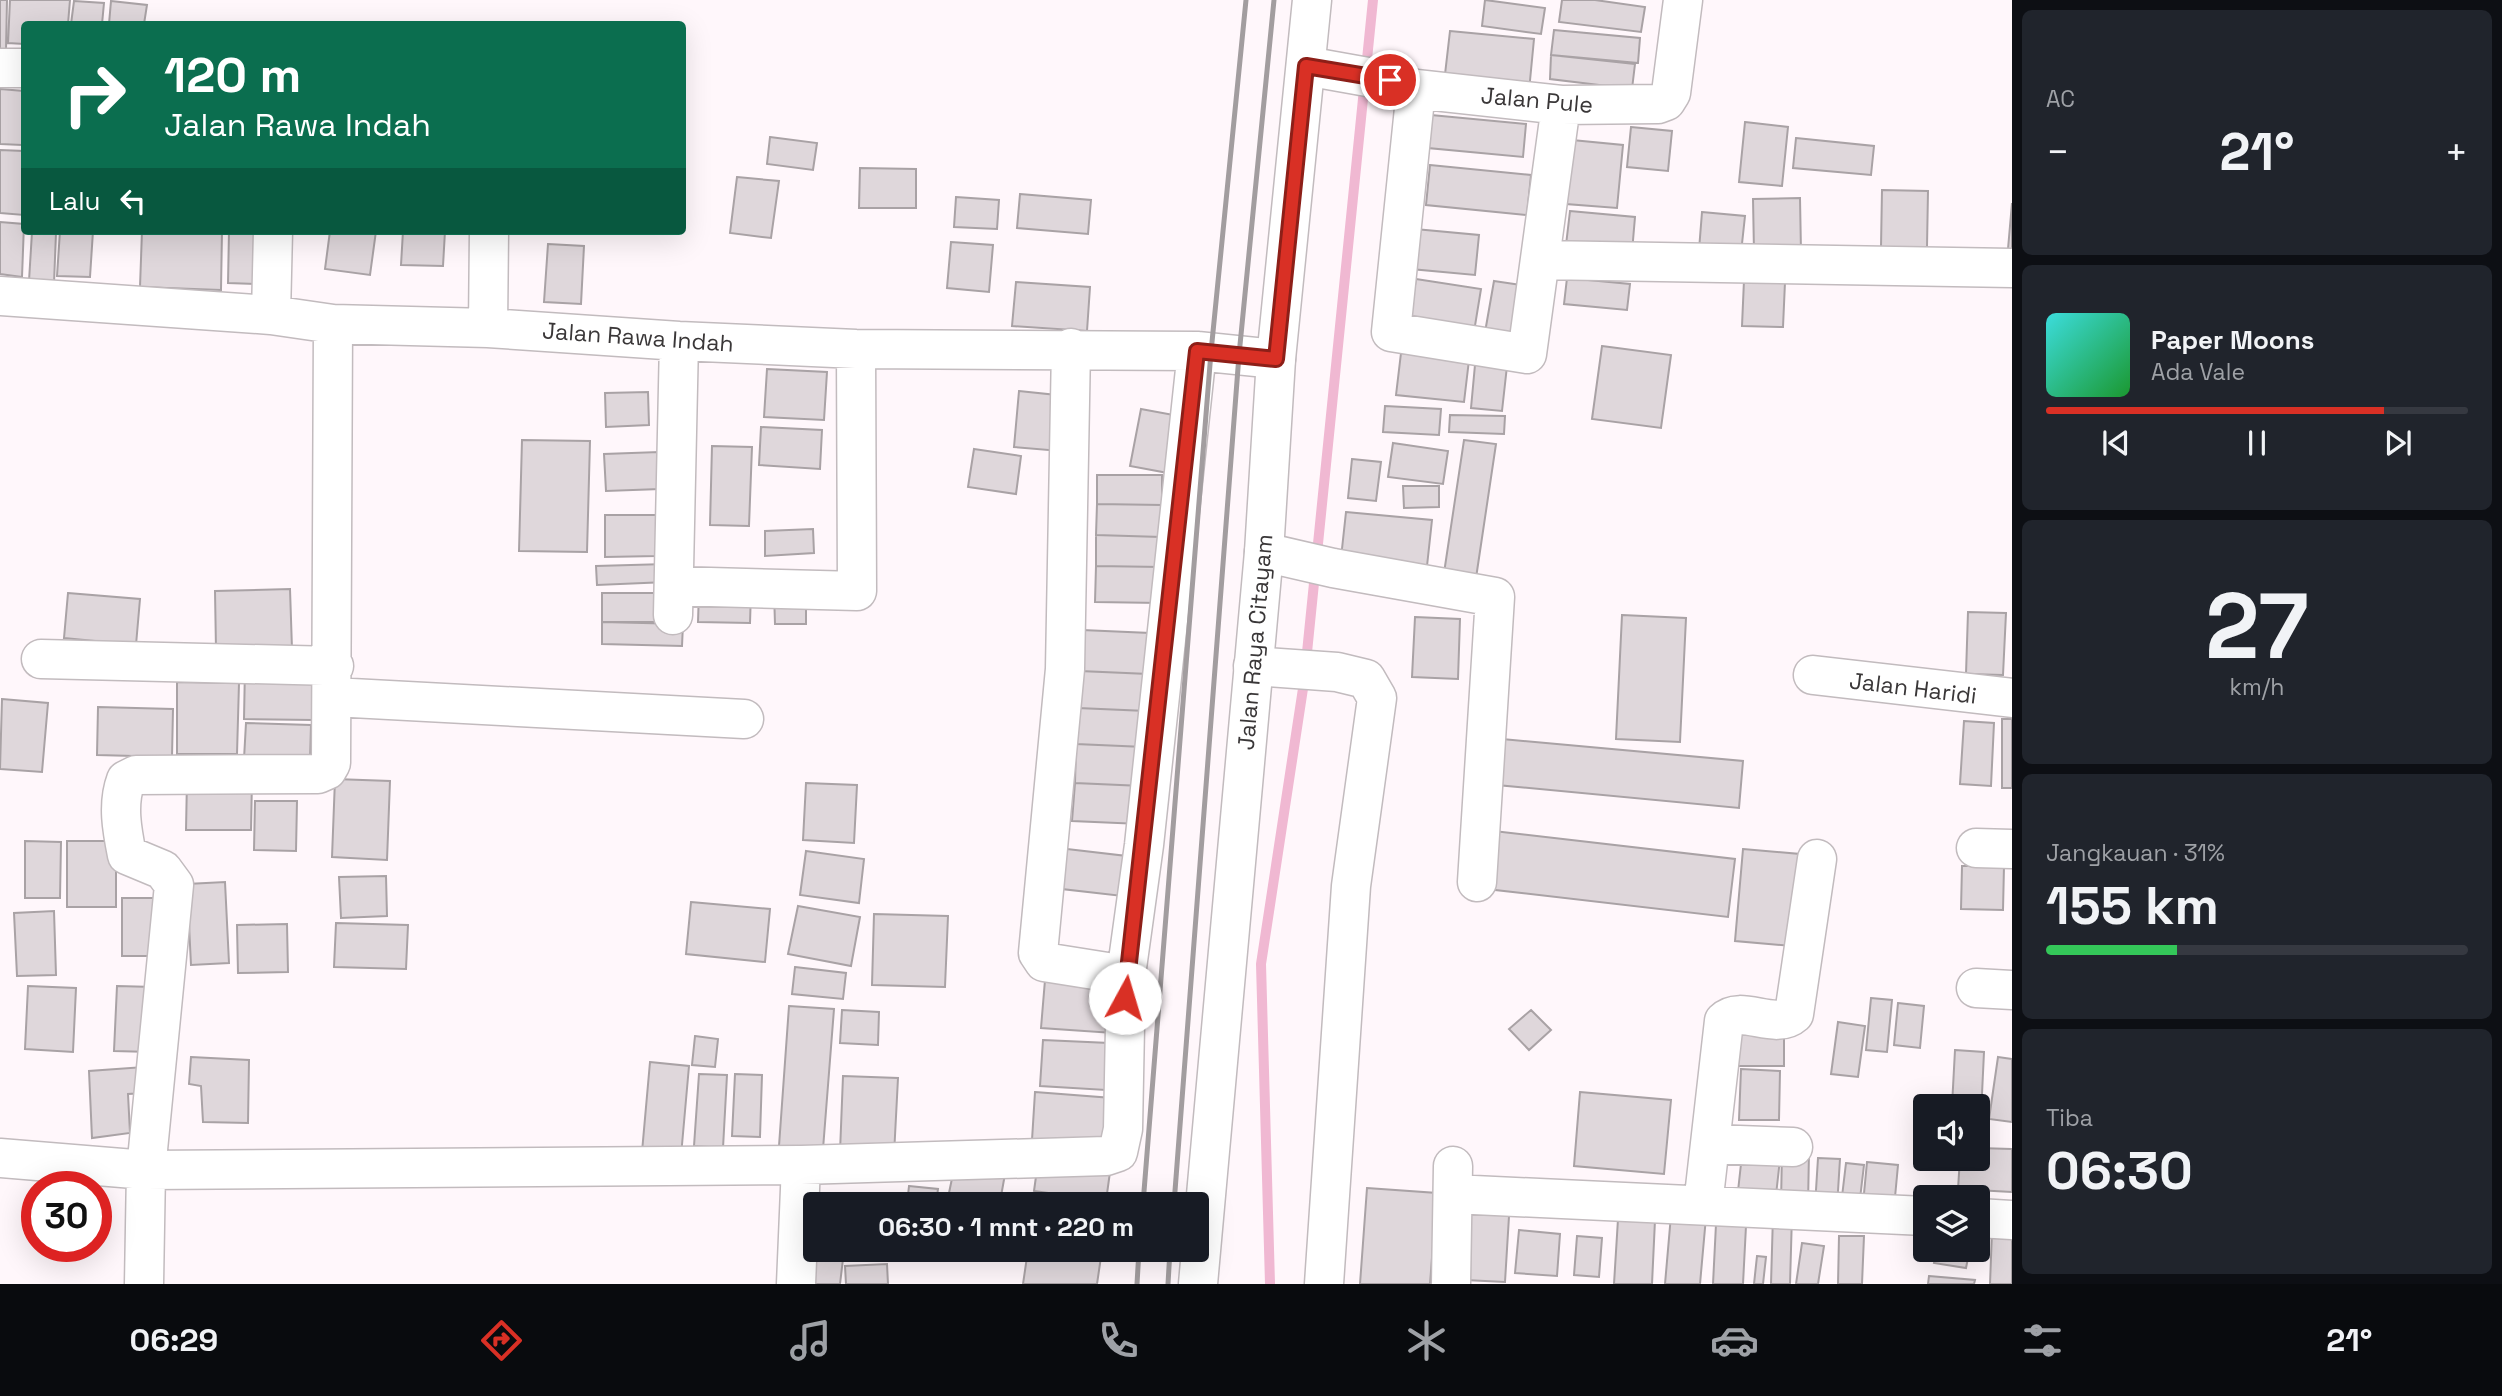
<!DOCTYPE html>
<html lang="id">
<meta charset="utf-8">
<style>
body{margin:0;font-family:"Space Grotesk",sans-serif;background:#20242c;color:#f1f3f6;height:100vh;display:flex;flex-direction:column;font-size:26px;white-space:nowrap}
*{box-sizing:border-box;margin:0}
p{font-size:23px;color:#9ea1a6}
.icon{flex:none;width:38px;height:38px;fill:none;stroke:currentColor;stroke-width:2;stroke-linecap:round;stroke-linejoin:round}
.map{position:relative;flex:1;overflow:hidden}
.drawer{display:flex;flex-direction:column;gap:10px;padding:10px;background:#0d0f14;width:490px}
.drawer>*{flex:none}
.banner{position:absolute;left:21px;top:21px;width:665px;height:214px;border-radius:7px;box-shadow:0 7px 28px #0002;background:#0b6e4f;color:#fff;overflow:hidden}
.fabs{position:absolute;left:1913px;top:1094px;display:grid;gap:14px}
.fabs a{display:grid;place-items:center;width:77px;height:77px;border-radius:7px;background:#171b24;box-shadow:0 7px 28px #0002;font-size:35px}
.speed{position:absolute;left:21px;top:1171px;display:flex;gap:14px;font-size:35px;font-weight:700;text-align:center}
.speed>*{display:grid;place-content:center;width:91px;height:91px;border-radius:50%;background:#171b24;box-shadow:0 7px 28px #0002;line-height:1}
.speed .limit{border:10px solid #d22;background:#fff;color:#111}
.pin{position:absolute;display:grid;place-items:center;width:60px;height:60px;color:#fff;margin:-30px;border:4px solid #fff;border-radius:50%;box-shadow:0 2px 7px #0007}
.me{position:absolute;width:77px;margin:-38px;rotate:6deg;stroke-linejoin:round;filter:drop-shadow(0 0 5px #0008)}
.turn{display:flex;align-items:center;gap:24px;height:147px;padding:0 28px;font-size:32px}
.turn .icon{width:91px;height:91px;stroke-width:2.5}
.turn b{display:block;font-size:49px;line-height:60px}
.then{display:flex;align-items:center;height:66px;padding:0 28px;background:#0003;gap:14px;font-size:26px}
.big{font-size:52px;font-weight:700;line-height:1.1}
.drawer .tile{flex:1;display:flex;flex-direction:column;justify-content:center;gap:10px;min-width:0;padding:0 24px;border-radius:10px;background:#20242c}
.drawer .dial{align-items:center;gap:0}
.dial b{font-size:91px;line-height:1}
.song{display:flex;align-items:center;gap:21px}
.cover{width:84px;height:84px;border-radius:10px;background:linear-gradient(135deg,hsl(180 70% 55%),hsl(130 70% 35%))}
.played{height:7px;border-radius:4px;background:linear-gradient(90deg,#d93025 80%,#363941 80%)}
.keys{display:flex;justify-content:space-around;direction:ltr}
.heat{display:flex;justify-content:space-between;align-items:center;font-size:38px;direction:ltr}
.charge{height:10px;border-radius:5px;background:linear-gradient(90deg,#34c759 31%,#363941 0)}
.trip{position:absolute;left:803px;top:1192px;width:406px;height:70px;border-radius:7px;background:#171b24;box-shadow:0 7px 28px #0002;font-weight:700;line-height:70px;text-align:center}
.tabs{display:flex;height:112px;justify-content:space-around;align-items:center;background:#090b0e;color:#9ea1a6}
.tabs .icon{width:49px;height:49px}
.tabs .on{color:#d93025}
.tabs b{font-size:32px;color:#f1f3f6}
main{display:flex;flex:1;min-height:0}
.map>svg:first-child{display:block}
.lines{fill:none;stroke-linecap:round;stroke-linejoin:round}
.stream{stroke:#f0b8d2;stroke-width:10}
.building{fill:#dfd7db;stroke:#a9a2a5;stroke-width:2}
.street-casing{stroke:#c2bbbe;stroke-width:41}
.primary-casing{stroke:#c2bbbe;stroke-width:41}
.street{stroke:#fff;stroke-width:38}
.primary{stroke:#fff;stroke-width:38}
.rail{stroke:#a29d9f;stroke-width:5}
.route-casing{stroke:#8d1f18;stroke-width:18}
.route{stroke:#d93025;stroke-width:12}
.labels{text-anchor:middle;stroke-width:7;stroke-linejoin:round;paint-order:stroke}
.street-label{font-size:23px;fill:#3a3738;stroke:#fff}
</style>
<main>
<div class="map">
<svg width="2012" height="1284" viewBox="0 0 2012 1284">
<rect width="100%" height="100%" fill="#fff7fb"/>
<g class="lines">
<path class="stream" d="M 1270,1284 L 1261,964 L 1304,682 L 1373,0"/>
</g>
<path class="building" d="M 0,0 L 7,0 L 6,50 L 0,50 Z
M 10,0 L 70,0 L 68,24 L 24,24 L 24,44 L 8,43 Z
M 1485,0 L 1545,8 L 1541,34 L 1482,26 Z
M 1562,0 L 1595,0 L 1645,7 L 1641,32 L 1559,22 Z
M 74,1 L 104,3 L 102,24 L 71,24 Z
M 111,1 L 147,5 L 144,24 L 109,24 Z
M 1554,30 L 1640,38 L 1638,63 L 1551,55 Z
M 1450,31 L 1534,39 L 1529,91 L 1444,83 Z
M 1551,55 L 1635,64 L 1632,89 L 1550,79 Z
M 0,89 L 24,91 L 22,145 L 0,144 Z
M 1431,115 L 1526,124 L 1523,157 L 1428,148 Z
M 1745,122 L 1788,127 L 1782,186 L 1739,182 Z
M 1631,127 L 1672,131 L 1668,171 L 1627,167 Z
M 770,137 L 817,143 L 813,170 L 767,164 Z
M 1796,138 L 1874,146 L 1871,175 L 1793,168 Z
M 1572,140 L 1623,145 L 1617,208 L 1566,204 Z
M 0,150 L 24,151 L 24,215 L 0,213 Z
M 1430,165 L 1531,175 L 1527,215 L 1426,205 Z
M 860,168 L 916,169 L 916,208 L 859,208 Z
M 737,177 L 779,181 L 771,238 L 730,233 Z
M 1882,190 L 1928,191 L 1927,247 L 1881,247 Z
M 1020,194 L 1091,200 L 1088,234 L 1017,228 Z
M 956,197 L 999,200 L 997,229 L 954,227 Z
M 1800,198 L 1801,252 L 1754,252 L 1753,199 Z
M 2012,203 L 2012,250 L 2008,249 Z
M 1570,211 L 1635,217 L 1632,252 L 1566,245 Z
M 1702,212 L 1745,216 L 1741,253 L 1699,250 Z
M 0,222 L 24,224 L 22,277 L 0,274 Z
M 1415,229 L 1479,235 L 1475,275 L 1411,269 Z
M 60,231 L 93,231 L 90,277 L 57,276 Z
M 142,231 L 222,231 L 221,290 L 140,287 Z
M 229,231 L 257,231 L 256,284 L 228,283 Z
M 330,231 L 376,231 L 370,275 L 325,269 Z
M 403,231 L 445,231 L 443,266 L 401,265 Z
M 32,232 L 56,233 L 54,283 L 29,281 Z
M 951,242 L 993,245 L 989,292 L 947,288 Z
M 548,244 L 584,246 L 581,304 L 544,302 Z
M 1567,278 L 1630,284 L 1627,310 L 1564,304 Z
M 1416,279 L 1481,289 L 1473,338 L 1408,329 Z
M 1744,280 L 1785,282 L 1783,327 L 1742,326 Z
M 1494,281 L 1528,286 L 1519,344 L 1484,338 Z
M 1016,282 L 1090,287 L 1087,331 L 1012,326 Z
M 1602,346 L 1671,355 L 1661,428 L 1592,419 Z
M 1401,353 L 1469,360 L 1464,402 L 1396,395 Z
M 1476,354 L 1508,357 L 1502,411 L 1471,408 Z
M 767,369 L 827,372 L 824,420 L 764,417 Z
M 1019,391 L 1066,396 L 1060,451 L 1014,447 Z
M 648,392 L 649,425 L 606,427 L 605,393 Z
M 1385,406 L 1441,409 L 1439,435 L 1383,432 Z
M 1141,409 L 1179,416 L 1168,473 L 1130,466 Z
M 1450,415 L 1505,416 L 1504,434 L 1449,432 Z
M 761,427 L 822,430 L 820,469 L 759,465 Z
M 522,440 L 590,441 L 587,552 L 519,551 Z
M 1464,440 L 1496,444 L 1476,578 L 1444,573 Z
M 1393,443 L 1448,451 L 1443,484 L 1388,477 Z
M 712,446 L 752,447 L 749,526 L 710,525 Z
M 974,449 L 1021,456 L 1016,494 L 968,487 Z
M 659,452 L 660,489 L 606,491 L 604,454 Z
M 1352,459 L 1381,462 L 1376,501 L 1348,498 Z
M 1097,475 L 1162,475 L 1162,505 L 1097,504 Z
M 1403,486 L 1439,486 L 1439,507 L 1404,508 Z
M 1097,504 L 1162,505 L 1161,537 L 1096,535 Z
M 1346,512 L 1432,520 L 1427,566 L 1341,558 Z
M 605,515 L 657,515 L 657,556 L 605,557 Z
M 813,529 L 814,553 L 765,556 L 765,531 Z
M 1096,535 L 1161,537 L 1161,567 L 1096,566 Z
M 666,564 L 667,582 L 597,585 L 596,566 Z
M 1096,566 L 1161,567 L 1160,603 L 1095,602 Z
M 290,589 L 292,649 L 216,650 L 215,591 Z
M 699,590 L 751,591 L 750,623 L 698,622 Z
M 774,592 L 806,593 L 806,624 L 775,624 Z
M 68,593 L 140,599 L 136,645 L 64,638 Z
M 602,593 L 659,593 L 659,622 L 602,622 Z
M 1968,612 L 2006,613 L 2003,675 L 1966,674 Z
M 1622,615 L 1686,618 L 1680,742 L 1616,739 Z
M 1415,617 L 1460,619 L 1458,679 L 1412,677 Z
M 602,622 L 683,624 L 682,646 L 602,644 Z
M 1082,630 L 1150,633 L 1148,674 L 1080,671 Z
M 245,667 L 314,669 L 313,720 L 244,719 Z
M 1080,671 L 1148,674 L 1146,711 L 1078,708 Z
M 177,682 L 239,683 L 237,754 L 177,754 Z
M 2,699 L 48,703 L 42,772 L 0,769 Z
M 98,707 L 173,709 L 172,757 L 97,755 Z
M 1078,708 L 1146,711 L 1144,747 L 1076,744 Z
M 2002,719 L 2012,719 L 2012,788 L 2002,788 Z
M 1964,721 L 1994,723 L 1991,786 L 1960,784 Z
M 246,723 L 311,725 L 310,760 L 244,759 Z
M 1502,739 L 1743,761 L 1739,808 L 1497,785 Z
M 1076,744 L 1144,747 L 1142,786 L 1075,783 Z
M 187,779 L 252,780 L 251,830 L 186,830 Z
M 335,779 L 390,781 L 387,860 L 332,857 Z
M 806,783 L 857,785 L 854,843 L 803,840 Z
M 1075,783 L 1142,786 L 1140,824 L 1072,821 Z
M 255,801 L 297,801 L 296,851 L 254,850 Z
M 1485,830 L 1735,859 L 1728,917 L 1478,888 Z
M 25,841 L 61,842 L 60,898 L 25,898 Z
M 67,841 L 116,841 L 116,907 L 67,907 Z
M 1067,849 L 1135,857 L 1131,897 L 1062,889 Z
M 1743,849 L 1800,854 L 1792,946 L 1735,941 Z
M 806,851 L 864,859 L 859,903 L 800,895 Z
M 1962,866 L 2004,866 L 2003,910 L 1961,909 Z
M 386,876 L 387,916 L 341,918 L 339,877 Z
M 225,882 L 229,963 L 191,965 L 187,884 Z
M 122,898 L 162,898 L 162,956 L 122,956 Z
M 691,902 L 770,909 L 765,962 L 686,954 Z
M 798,906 L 860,917 L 851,966 L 788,954 Z
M 54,911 L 56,975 L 17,976 L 14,913 Z
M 874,914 L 948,916 L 945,987 L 872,985 Z
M 336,923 L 408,925 L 406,969 L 334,967 Z
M 287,924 L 288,972 L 238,973 L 237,925 Z
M 795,967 L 846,973 L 843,999 L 792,994 Z
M 1045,980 L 1117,986 L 1113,1033 L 1041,1028 Z
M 28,986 L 76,988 L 73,1052 L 25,1049 Z
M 117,986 L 154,987 L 151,1052 L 114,1051 Z
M 1871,998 L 1892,1000 L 1887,1052 L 1866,1050 Z
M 1898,1003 L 1924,1006 L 1920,1048 L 1894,1045 Z
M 789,1006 L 834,1009 L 823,1149 L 779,1146 Z
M 842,1010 L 879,1012 L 878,1045 L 840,1043 Z
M 1531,1010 L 1551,1030 L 1529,1050 L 1509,1029 Z
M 1838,1022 L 1865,1026 L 1858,1077 L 1831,1074 Z
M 1734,1029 L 1784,1029 L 1784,1066 L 1733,1066 Z
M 695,1036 L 718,1039 L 715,1067 L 692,1065 Z
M 1043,1040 L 1109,1043 L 1106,1090 L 1040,1086 Z
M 1955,1050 L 1984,1052 L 1981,1115 L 1978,1115 L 1978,1106 L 1952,1106 Z
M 191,1057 L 249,1060 L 248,1123 L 203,1122 L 201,1086 L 189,1084 Z
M 1998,1057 L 2012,1059 L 2012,1122 L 1989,1119 Z
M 650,1062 L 689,1066 L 681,1156 L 642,1152 Z
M 144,1067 L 146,1093 L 128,1094 L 130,1133 L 92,1138 L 89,1071 Z
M 1741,1069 L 1780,1071 L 1779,1120 L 1739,1120 Z
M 699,1074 L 727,1075 L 723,1148 L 694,1146 Z
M 735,1074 L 762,1075 L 760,1137 L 732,1136 Z
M 843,1076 L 898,1078 L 894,1155 L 840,1152 Z
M 1035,1092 L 1112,1098 L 1109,1145 L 1032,1140 Z
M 1580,1092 L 1671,1100 L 1664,1174 L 1574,1166 Z
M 1743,1146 L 1781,1150 L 1775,1204 L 1737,1200 Z
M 1978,1148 L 2012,1149 L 2012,1192 L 1958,1189 L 1960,1158 L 1978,1158 Z
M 1782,1151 L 1809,1152 L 1808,1205 L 1781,1204 Z
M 1818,1158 L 1840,1159 L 1837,1207 L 1815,1206 Z
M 1038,1162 L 1110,1172 L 1106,1201 L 1034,1191 Z
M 1867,1162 L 1898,1165 L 1894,1208 L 1863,1204 Z
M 1846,1163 L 1864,1165 L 1859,1207 L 1841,1205 Z
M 955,1164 L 1005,1174 L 1000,1202 L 949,1193 Z
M 909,1186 L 938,1189 L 936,1204 L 907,1204 Z
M 1367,1188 L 1437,1193 L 1430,1284 L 1360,1284 Z
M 1470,1198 L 1510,1200 L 1505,1282 L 1465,1280 Z
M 953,1199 L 986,1204 L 952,1204 Z
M 1671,1215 L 1706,1217 L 1700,1284 L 1665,1284 Z
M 1773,1215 L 1792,1215 L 1790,1284 L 1771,1284 Z
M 1618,1219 L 1655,1220 L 1652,1284 L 1614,1284 Z
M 1716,1224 L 1746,1226 L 1743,1284 L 1713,1284 Z
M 1519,1230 L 1560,1234 L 1557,1276 L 1515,1273 Z
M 1992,1231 L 2012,1232 L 2012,1284 L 1990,1284 Z
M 1577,1236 L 1602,1238 L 1599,1277 L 1574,1275 Z
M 1839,1236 L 1864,1236 L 1862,1284 L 1838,1284 Z
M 1802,1243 L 1824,1246 L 1818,1284 L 1796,1284 Z
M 903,1250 L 931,1250 L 930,1261 L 902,1258 Z
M 1028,1250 L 1102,1250 L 1097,1284 L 1023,1284 Z
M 1937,1250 L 1969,1253 L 1966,1268 L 1934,1263 Z
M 803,1255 L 843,1259 L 840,1284 L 800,1284 Z
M 1757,1256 L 1766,1257 L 1763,1284 L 1754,1284 Z
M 887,1264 L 888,1284 L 846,1284 L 845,1266 Z
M 1929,1276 L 1975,1280 L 1974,1284 L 1928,1284 Z"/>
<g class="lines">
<g class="street-casing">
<path id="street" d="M 1306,66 L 1390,81 L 1416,89 L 1561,105 L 1658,104 L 1666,101 L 1671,93 L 1683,0
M 0,68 L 24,68
M 1416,89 L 1391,332 L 1527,354 L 1561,105
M 1541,260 L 2012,268
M 0,296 L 271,315 L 333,324 L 488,328 L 679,341 L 856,349 L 1197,351 L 1276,359
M 271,315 L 273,231
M 488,328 L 489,231
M 1071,348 L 1065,669 L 1038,953 L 1044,962 L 1126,975
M 1264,552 L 1333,568 L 1495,597 L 1477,882
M 674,586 L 857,591 L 856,349
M 673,615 L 679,341
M 41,659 L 334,666
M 1253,666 L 1337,672 L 1366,679 L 1377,698 L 1351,886 L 1324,1284
M 1813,675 L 2012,698
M 333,697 L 744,719
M 1976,848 L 2012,849
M 1976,988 L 2012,990
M 1712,1144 L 1793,1147
M 0,1158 L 146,1170 L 801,1165 L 1106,1156 L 1118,1152 L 1123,1129 L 1126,975 L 1144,845 L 1197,351
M 1453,1194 L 1925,1216
M 1703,1205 L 1724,1021 C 1741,1004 1775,1031 1794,1014 L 1817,859
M 1978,1218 L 2012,1220
M 144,1284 L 146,1170 L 174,885 L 163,870 L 127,855 C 122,830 117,804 126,780 L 136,775 L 318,774 L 327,770 L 331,763 L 333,324
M 796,1284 L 801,1165
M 1451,1284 L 1453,1166"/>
</g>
<g class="primary-casing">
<path id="primary" d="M 1198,1284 L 1264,552 L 1276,359 L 1312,0"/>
</g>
<use href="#street" class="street"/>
<use href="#primary" class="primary"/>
<path class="rail" d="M 1143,1204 L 1211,352 L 1246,0
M 1174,1204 L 1239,355 L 1274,0
M 1137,1284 L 1139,1250
M 1168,1284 L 1170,1250"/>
</g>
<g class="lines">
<g class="route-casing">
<path id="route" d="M 1125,998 L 1197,351 L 1276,359 L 1306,66 L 1390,80"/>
</g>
<use href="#route" class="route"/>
</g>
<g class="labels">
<g class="street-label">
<text transform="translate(1537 100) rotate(5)" y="8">Jalan Pule</text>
<text transform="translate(638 337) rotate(4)" y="8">Jalan Rawa Indah</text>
<text transform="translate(1255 642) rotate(-85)" y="8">Jalan Raya Citayam</text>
<text transform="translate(1913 688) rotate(7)" y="8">Jalan Haridi</text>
</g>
</g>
</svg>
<div class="fabs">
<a><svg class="icon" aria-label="sound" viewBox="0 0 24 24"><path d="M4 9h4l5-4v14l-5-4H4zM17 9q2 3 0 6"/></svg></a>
<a><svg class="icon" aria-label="layers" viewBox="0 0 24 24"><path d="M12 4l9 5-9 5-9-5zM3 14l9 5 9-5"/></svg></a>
</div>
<div class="speed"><div class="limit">30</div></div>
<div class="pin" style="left:1390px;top:80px;background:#d93025"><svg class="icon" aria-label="arrive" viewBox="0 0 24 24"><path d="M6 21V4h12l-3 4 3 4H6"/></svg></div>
<svg class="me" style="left:1125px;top:998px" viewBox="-20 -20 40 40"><circle r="19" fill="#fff"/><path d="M0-13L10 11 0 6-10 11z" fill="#d93025"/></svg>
<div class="trip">06:30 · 1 mnt · 220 m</div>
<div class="banner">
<div class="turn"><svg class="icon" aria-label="right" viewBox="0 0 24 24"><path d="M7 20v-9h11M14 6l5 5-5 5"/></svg><div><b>120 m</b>Jalan Rawa Indah</div></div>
<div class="then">Lalu<svg class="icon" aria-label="left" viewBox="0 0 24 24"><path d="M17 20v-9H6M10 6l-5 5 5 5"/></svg></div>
</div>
</div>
<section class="drawer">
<div class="tile"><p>AC</p>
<div class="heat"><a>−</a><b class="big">21°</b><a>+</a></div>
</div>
<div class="tile">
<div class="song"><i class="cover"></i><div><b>Paper Moons</b><p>Ada Vale</p></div></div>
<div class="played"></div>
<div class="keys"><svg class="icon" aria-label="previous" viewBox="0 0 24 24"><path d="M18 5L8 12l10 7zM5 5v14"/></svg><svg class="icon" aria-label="pause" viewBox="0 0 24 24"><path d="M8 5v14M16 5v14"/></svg><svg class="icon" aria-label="next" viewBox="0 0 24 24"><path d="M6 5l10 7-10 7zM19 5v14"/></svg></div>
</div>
<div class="tile dial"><b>27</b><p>km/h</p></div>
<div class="tile"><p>Jangkauan · 31%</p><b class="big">155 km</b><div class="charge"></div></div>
<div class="tile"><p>Tiba</p><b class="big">06:30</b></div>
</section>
</main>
<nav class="tabs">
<b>06:29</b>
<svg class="icon on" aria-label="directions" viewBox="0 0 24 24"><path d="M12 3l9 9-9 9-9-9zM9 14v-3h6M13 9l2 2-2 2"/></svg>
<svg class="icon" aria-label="music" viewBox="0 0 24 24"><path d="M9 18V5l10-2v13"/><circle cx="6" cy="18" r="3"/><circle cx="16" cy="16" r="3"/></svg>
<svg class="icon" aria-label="phone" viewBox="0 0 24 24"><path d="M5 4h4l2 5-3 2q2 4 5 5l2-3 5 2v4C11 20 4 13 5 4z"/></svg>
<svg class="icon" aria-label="climate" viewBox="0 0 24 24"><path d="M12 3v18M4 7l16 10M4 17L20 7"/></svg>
<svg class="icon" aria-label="car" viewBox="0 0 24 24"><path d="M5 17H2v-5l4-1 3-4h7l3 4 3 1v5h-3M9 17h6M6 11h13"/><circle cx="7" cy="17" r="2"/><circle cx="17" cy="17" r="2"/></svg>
<svg class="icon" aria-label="filters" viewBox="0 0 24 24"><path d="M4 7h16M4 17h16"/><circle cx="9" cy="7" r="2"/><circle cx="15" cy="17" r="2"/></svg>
<b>21°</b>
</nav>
